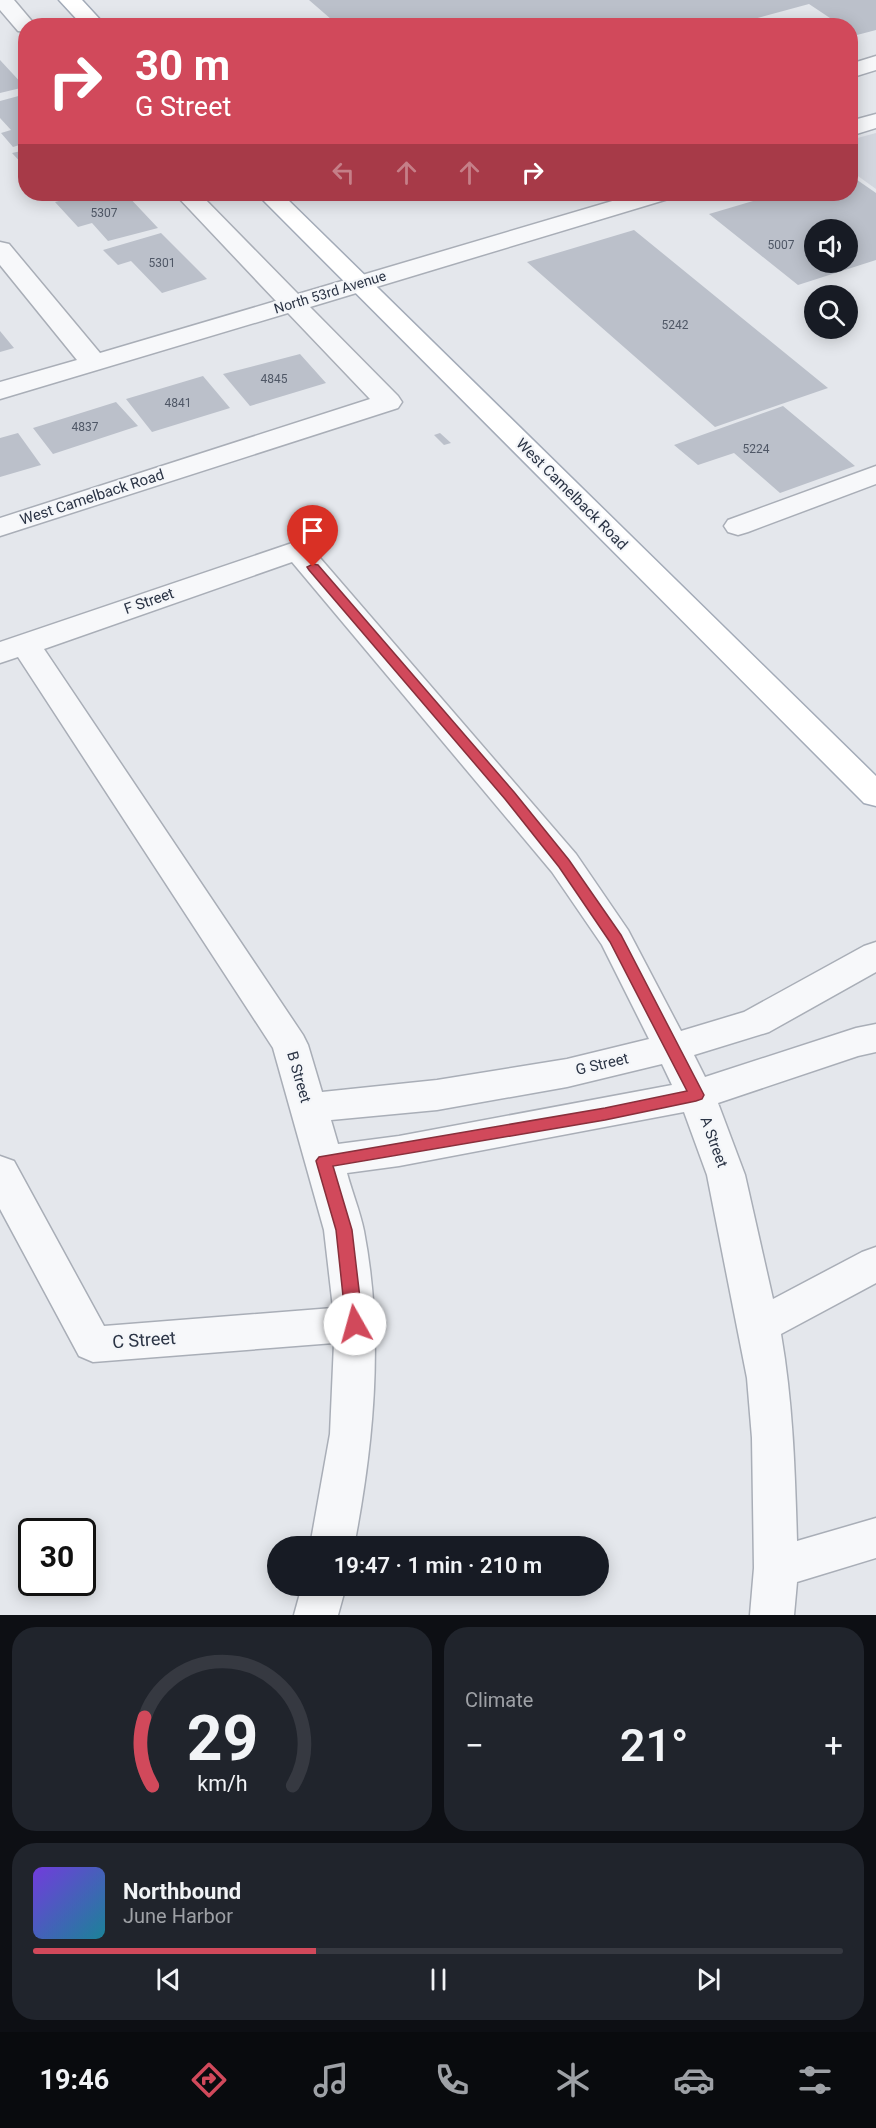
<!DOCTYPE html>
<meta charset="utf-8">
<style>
body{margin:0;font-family:Roboto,sans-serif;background:#20242c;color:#f1f3f6;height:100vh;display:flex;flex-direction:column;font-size:22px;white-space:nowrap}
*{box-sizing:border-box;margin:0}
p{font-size:20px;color:#9ea1a6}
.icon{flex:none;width:33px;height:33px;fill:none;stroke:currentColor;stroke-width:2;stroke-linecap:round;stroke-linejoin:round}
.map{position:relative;height:1615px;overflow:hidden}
.side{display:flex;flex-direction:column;gap:12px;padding:12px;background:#0d0f14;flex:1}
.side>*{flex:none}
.guide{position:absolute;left:18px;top:18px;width:840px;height:183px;border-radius:24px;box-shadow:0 3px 15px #0003;background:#d1495b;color:#fff;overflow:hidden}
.tools{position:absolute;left:804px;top:219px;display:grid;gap:12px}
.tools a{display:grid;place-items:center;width:54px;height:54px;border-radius:50%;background:#171b24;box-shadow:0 3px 15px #0003;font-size:30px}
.speed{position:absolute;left:18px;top:1518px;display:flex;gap:12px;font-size:30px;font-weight:700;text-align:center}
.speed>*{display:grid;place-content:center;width:78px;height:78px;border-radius:50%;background:#171b24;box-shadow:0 3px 15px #0003;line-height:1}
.speed .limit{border:3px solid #111;border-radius:9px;background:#fff;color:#111}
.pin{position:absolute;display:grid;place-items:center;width:51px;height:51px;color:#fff;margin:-62px -26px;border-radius:50% 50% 50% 0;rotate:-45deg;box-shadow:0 0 6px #0007}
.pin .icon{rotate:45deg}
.me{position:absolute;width:66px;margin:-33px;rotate:353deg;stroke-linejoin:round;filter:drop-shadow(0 0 4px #0008)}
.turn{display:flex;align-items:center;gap:21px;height:126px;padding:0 18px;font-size:27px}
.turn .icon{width:78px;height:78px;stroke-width:2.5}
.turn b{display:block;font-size:42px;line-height:51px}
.lanes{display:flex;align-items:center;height:57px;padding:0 18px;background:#0003;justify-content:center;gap:30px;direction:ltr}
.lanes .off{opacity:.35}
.big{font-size:45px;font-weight:600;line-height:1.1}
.side .card{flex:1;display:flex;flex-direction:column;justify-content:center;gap:9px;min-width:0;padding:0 21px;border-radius:24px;background:#20242c}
.side .dial{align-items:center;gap:0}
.dial svg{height:156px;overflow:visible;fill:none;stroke:#363941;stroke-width:7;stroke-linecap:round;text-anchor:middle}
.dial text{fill:#f1f3f6;stroke:none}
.song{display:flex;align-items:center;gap:18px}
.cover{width:72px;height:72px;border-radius:9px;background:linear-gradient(135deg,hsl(260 70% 55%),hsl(190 70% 35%))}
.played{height:6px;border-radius:3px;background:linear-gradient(90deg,#d1495b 35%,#363941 35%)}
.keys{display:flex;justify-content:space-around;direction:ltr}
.heat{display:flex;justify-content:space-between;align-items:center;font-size:33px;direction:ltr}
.side .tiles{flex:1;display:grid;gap:12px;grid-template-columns:1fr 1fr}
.card:last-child{grid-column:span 2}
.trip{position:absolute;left:267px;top:1536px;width:342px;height:60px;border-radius:30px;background:#171b24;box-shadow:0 3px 15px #0003;font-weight:600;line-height:60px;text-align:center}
.tab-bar{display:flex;height:96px;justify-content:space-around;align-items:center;background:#090b0e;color:#9ea1a6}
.tab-bar .icon{width:42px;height:42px}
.tab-bar .on{color:#d1495b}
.tab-bar b{font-size:27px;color:#f1f3f6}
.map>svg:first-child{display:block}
.built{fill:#d2d6de}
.building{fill:#bbc0ca;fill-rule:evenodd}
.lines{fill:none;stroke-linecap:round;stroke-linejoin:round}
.minor-casing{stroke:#a9aeb7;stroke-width:3}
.major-casing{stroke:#a3abb8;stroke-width:3}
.minor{fill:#f7f8fa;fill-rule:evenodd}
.major{fill:#fff;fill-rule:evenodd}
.route{fill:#d1495b;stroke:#882f3b;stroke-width:1.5}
.labels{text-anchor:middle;stroke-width:4.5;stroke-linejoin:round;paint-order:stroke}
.number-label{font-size:12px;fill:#4f5766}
.far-street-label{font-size:14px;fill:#2b3445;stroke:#f4f6f9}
.street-label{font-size:15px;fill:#2b3445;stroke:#f4f6f9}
.near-street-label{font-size:18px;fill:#2b3445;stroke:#f4f6f9}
</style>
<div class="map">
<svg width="876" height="1615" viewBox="0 0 876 1615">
<rect width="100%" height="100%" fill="#e4e7ec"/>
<path class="built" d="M 876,133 L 876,189 L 851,171 L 850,140 Z"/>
<path class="building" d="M 309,0 L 876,0 L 876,30 L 857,35 L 850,31 L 850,26 L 842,26 L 809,4 L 728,26 L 339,26 Z
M 0,60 L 25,87 L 0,93 Z
M 26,94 L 26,143 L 13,147 L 1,133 L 11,130 L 0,118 L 0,101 Z
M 26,150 L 26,168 L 12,153 Z
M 850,175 L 876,193 L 876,260 L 798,285 L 709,214 L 777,194 L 850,194 ZM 814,230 L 848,230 L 848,262 L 814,262 Z
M 86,194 L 126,194 L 158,228 L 108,241 L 92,223 L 78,227 L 55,202 Z
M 634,230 L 828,388 L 715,427 L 527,262 Z
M 161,233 L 207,279 L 162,293 L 131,261 L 118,265 L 103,250 Z
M 0,331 L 14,348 L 0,352 Z
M 300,354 L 326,383 L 250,406 L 223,374 Z
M 203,376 L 230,408 L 152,432 L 126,399 Z
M 116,402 L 138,426 L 53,454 L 33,428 Z
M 783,406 L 855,466 L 780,493 L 734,453 L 698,465 L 674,445 Z
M 18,433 L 41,465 L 0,477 L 0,438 Z
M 440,433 L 451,443 L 444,445 L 434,435 Z"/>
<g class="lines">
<g class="minor-casing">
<path id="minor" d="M 0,0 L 14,0 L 36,26 L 26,26 L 26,32 L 18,31 L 0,10 Z
M 876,56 L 876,70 L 850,78 L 850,64 Z
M 876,114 L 876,128 L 850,136 L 850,121 Z
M 175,194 L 200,194 L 298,294 L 636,194 L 672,194 L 668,199 L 310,307 L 398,396 L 402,402 L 398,408 L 0,536 L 0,518 L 370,399 L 288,313 L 0,399 L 0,382 L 77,360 L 0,265 L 0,242 L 9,244 L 100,353 L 276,301 Z
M 876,466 L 876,484 L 748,532 L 738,535 L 728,532 L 724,526 L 728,520 Z
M 298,541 L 308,544 L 576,854 L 628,930 L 681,1031 L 744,1012 L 864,946 L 876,942 L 876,972 L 769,1032 L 694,1055 L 705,1077 L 856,1028 L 876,1024 L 876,1052 L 858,1056 L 718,1103 L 745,1175 L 773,1299 L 862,1252 L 876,1247 L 876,1283 L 781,1334 C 793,1403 795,1471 797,1541 L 876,1518 L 876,1558 L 797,1582 L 794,1615 L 750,1615 L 754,1568 L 752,1438 L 747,1378 L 707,1175 L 684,1112 L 399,1166 L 347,1173 C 352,1192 360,1211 364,1231 C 384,1335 374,1443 354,1546 L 310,1546 L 330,1434 L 334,1343 L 93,1362 L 79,1356 L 0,1209 L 0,1156 L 14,1161 L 104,1326 L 333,1308 L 324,1230 L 273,1048 L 18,657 L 0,663 L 0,642 ZM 292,562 L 552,872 L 602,945 L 649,1039 L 567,1059 L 437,1080 L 322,1092 L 308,1045 L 303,1035 L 44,649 ZM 662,1064 L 672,1085 L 399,1136 L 338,1144 L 331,1120 L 437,1110 L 567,1087 Z
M 302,1586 L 346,1586 L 338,1615 L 294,1615 Z"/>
</g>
<g class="major-casing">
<path id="major" d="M 59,0 L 82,0 L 106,26 L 83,26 Z
M 257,194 L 282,194 L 876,776 L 876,806 L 864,803 Z"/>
</g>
<use href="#minor" class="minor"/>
<use href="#major" class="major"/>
</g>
<path class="route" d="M 313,564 L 318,565 L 514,792 L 569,860 L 621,935 L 704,1095 L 702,1099 L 696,1101 L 605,1120 L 333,1166 L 352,1230 L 363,1324 L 361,1329 L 355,1331 L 349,1329 L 346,1324 L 336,1230 L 316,1161 L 319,1157 L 605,1108 L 687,1091 L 610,942 L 559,867 L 505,799 L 309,570 L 307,567 Z"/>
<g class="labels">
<g class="number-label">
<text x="104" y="217">5307</text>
<text x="781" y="249">5007</text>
<text x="162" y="267">5301</text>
<text x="675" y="329">5242</text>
<text x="274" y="383">4845</text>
<text x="178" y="407">4841</text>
<text x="85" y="431">4837</text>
<text x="756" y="453">5224</text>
</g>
<g class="far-street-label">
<text transform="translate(330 292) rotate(-17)" y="5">North 53rd Avenue</text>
</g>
<g class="street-label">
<text transform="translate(572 494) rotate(45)" y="5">West Camelback Road</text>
<text transform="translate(92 497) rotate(-18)" y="5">West Camelback Road</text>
<text transform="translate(149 601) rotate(-19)" y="5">F Street</text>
<text transform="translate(602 1064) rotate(-13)" y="5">G Street</text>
<text transform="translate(299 1077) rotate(74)" y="5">B Street</text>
<text transform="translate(714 1142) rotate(70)" y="5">A Street</text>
</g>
<g class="near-street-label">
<text transform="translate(144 1340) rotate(-4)" y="6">C Street</text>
</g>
</g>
</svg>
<div class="tools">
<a><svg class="icon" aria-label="sound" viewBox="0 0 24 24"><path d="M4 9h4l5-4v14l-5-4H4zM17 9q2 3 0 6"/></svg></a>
<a><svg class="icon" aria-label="search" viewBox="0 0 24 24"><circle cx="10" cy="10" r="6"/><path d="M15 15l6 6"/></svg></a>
</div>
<div class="speed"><div class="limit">30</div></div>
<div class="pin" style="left:313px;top:567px;background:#d93025"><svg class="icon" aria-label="arrive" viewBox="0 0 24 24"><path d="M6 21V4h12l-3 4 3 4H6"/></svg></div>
<svg class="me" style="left:355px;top:1324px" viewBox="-20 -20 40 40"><circle r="19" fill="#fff"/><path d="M0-13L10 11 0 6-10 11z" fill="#d1495b"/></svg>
<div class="trip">19:47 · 1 min · 210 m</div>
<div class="guide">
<div class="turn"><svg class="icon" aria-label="right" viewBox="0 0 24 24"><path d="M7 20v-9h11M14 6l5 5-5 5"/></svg><div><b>30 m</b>G Street</div></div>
<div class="lanes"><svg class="icon off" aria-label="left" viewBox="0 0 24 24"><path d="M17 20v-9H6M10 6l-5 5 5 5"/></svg><svg class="icon off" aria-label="ahead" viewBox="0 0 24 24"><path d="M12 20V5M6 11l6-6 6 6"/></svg><svg class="icon off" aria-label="ahead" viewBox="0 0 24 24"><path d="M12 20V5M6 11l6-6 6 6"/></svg><svg class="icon" aria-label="right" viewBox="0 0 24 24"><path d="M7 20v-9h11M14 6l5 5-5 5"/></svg></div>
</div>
</div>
<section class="side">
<div class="tiles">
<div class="card dial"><svg viewBox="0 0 100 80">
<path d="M14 69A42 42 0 1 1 86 69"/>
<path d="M14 69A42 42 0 0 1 10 34" stroke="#d1495b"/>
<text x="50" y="56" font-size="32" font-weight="700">29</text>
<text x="50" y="72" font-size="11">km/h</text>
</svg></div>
<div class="card"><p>Climate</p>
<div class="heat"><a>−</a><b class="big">21°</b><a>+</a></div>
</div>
<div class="card">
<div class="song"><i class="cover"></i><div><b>Northbound</b><p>June Harbor</p></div></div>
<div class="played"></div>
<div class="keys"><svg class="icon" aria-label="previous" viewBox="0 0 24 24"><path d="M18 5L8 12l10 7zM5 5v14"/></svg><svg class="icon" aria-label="pause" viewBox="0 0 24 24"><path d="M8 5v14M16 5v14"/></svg><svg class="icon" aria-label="next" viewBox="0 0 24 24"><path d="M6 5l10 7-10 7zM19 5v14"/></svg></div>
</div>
</div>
</section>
<nav class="tab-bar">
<b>19:46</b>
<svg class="icon on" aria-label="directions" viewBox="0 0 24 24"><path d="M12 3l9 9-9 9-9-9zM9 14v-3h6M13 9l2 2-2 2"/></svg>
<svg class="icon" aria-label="music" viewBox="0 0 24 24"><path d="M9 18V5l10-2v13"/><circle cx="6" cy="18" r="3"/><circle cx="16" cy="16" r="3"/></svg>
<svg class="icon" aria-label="phone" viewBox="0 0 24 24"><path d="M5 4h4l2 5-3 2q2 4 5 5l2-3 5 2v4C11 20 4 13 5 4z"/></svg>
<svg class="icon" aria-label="climate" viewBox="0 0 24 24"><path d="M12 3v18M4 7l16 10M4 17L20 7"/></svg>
<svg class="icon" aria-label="car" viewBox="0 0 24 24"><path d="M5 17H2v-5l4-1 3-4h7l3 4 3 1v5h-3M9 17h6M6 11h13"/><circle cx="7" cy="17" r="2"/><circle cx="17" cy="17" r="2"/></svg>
<svg class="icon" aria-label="filters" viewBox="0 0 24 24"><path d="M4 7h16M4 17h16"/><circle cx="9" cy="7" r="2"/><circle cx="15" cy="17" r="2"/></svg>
</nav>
